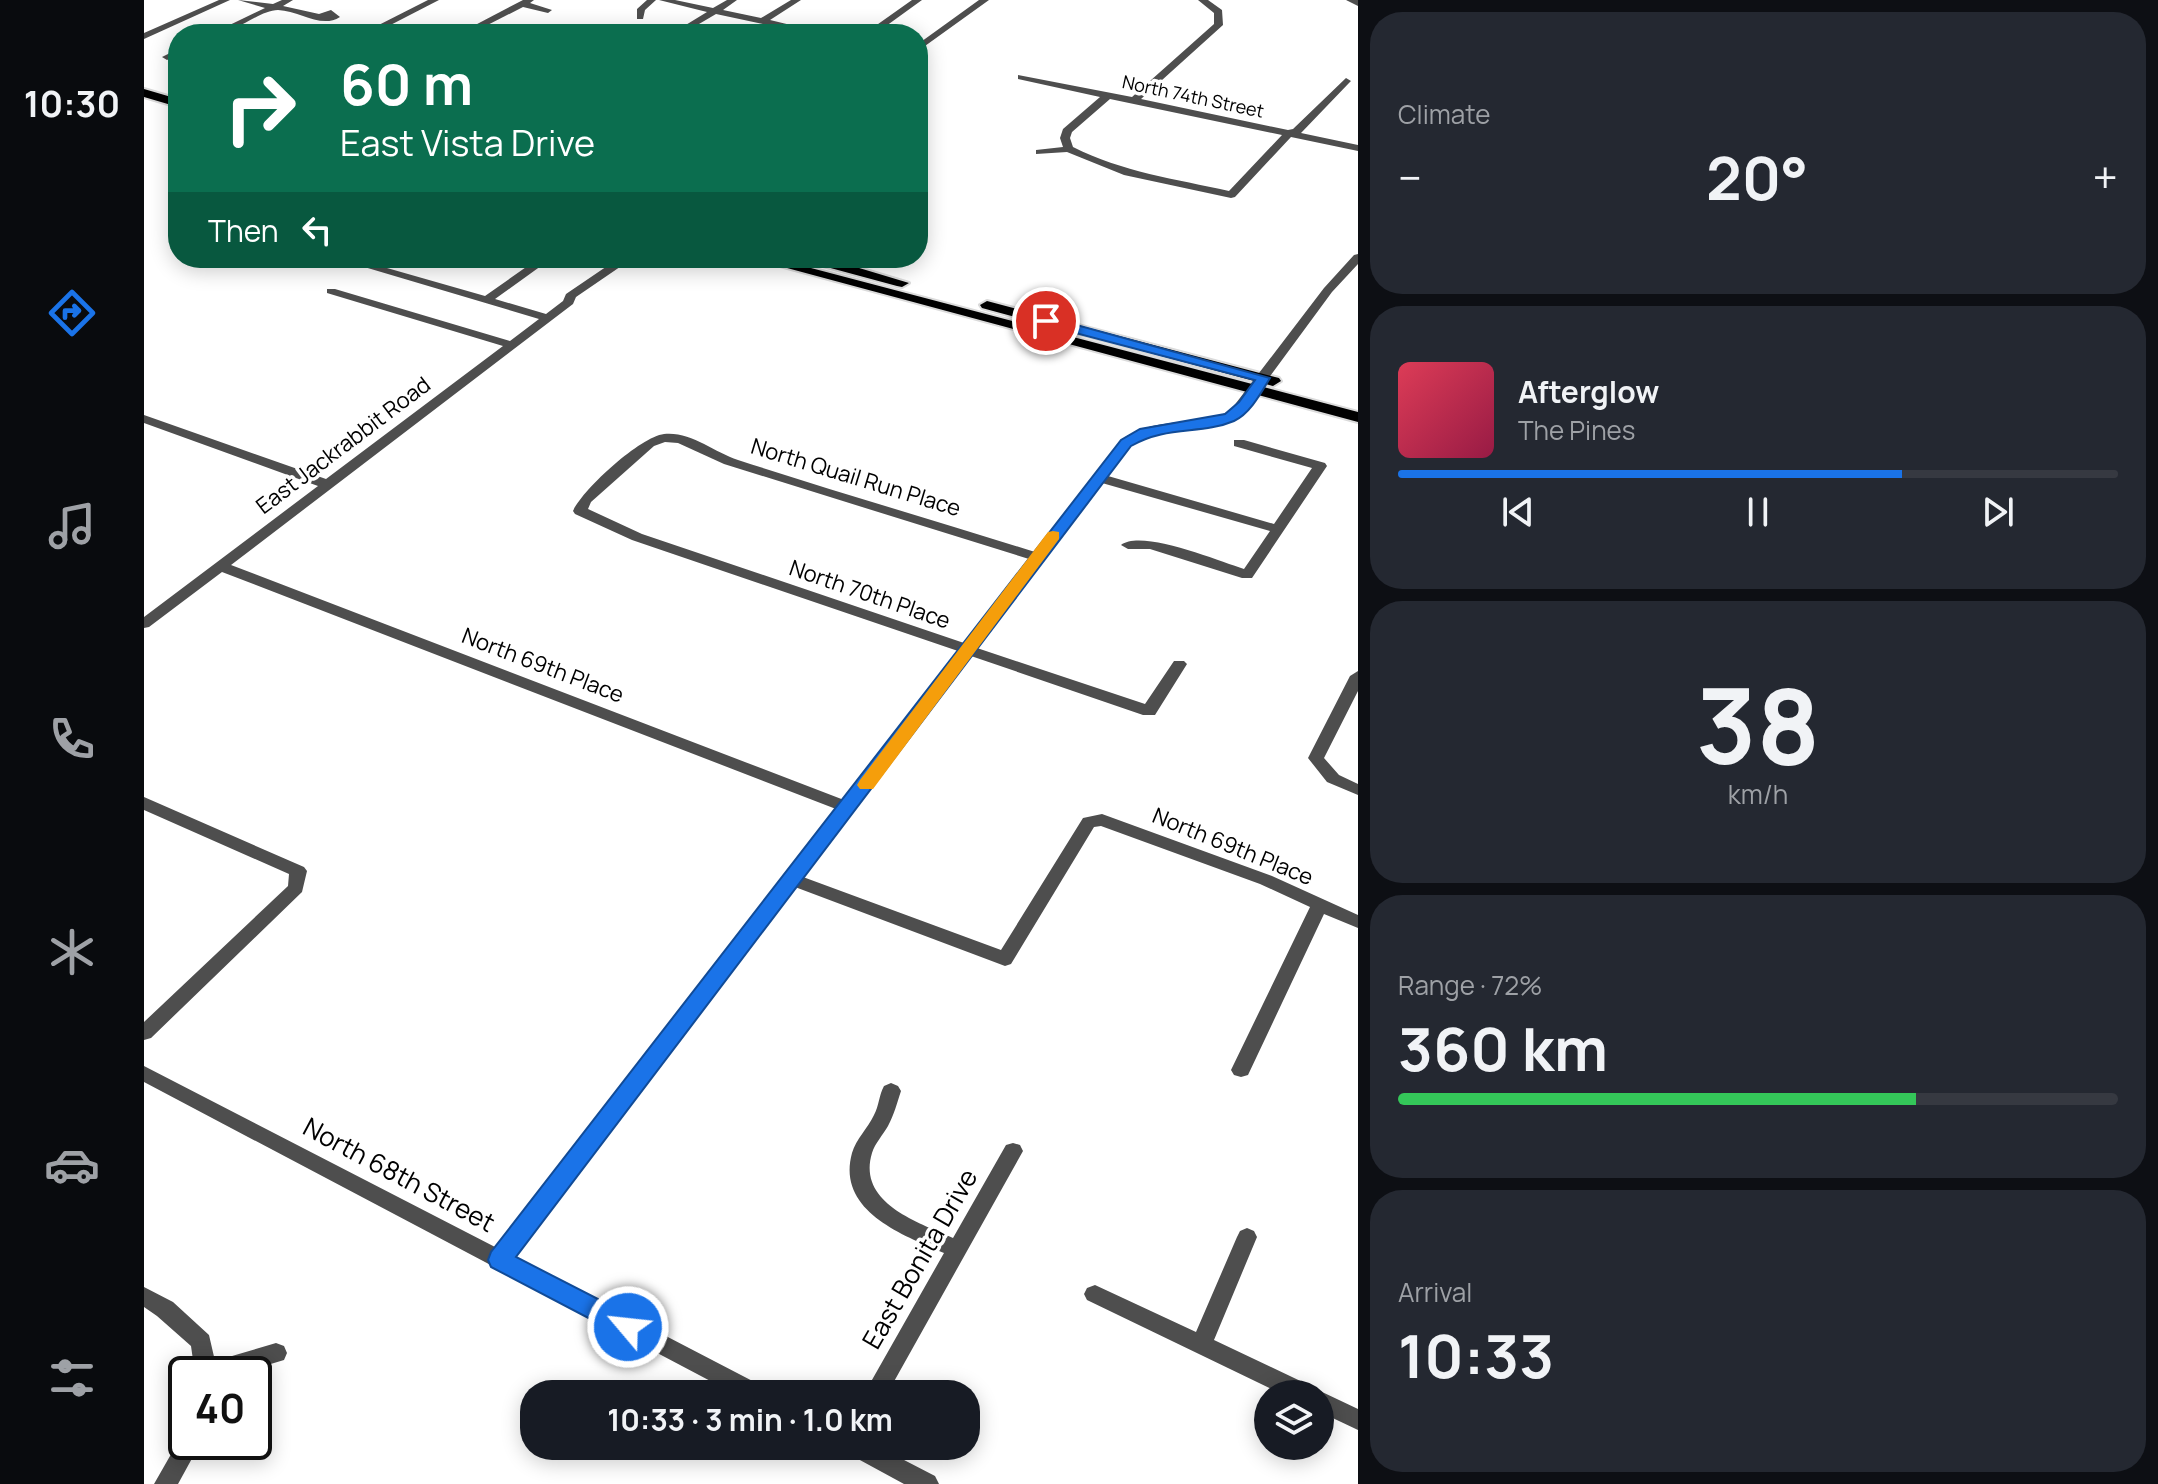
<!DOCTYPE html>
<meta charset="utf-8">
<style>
body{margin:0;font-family:Manrope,sans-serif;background:#242831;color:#f1f3f6;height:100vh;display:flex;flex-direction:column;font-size:30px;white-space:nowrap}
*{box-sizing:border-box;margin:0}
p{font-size:26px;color:#9ea1a6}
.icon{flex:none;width:44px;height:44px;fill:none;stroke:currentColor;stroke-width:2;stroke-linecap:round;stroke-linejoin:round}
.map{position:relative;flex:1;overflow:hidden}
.details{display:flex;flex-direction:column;gap:12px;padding:12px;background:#0d0f14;width:800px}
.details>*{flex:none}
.banner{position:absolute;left:24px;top:24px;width:760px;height:244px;border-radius:32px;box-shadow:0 4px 20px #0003;background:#0b6e4f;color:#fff;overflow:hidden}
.controls{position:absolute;left:1110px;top:1380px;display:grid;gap:16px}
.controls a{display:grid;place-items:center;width:80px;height:80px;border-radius:50%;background:#171b24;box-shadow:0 4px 20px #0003;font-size:40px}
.speed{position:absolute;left:24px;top:1356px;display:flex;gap:16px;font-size:40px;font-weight:700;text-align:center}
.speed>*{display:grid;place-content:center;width:104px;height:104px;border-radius:50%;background:#171b24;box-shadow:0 4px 20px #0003;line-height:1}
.speed .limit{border:4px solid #111;border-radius:12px;background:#fff;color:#111}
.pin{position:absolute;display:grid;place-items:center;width:68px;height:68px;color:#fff;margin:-34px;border:4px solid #fff;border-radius:50%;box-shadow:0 2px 8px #0007}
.me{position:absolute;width:88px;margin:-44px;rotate:298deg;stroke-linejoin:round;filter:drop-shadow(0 0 6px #0008)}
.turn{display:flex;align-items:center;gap:28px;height:168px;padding:0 40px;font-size:36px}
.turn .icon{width:104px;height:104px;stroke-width:2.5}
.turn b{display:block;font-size:56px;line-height:68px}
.then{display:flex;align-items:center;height:76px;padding:0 40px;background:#0003;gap:16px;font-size:30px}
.big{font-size:60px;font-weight:700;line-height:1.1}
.details .tile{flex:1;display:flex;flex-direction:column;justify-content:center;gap:12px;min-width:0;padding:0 28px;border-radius:32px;background:#242831}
.details .dial{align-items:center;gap:0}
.dial b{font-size:104px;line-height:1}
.song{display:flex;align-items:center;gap:24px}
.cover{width:96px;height:96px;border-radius:12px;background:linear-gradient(135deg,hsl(350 70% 55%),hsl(340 70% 35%))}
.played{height:8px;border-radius:4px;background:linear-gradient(90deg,#1a73e8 70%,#363941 70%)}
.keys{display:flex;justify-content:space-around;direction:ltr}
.heat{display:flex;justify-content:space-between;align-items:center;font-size:44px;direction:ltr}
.charge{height:12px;border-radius:6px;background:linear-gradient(90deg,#34c759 72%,#363941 0)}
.trip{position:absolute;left:376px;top:1380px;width:460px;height:80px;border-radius:32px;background:#171b24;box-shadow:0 4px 20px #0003;font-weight:700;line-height:80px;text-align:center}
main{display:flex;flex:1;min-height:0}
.tab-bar{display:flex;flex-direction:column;width:144px;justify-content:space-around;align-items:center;background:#090b0e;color:#9ea1a6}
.tab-bar .icon{width:56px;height:56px}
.tab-bar .on{color:#1a73e8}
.tab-bar b{font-size:36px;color:#f1f3f6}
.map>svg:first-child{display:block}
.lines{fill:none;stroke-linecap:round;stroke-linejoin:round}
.major-casing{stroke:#dbdbdb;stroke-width:4}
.minor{fill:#4e4e4e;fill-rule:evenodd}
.major{fill:#000;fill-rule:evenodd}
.route{fill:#1a73e8;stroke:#114b97;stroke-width:2}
.slow{fill:#f59e0b}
.labels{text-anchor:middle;stroke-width:7;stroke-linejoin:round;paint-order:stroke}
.far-street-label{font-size:18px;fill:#000;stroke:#fff}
.street-label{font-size:22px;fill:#000;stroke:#fff}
.near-street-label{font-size:26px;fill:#000;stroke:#fff}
</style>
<main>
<nav class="tab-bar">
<b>10:30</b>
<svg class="icon on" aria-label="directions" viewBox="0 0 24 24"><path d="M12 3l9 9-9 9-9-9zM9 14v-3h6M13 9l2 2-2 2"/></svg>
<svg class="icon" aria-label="music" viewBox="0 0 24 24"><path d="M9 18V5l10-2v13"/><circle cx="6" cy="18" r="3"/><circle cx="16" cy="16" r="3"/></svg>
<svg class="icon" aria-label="phone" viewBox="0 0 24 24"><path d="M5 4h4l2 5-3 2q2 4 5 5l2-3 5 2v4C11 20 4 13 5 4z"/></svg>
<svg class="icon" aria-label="climate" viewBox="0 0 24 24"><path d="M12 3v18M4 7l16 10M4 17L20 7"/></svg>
<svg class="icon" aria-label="car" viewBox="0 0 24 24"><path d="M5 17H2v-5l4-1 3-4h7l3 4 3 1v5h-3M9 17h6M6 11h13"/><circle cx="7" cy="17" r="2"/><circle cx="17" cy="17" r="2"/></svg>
<svg class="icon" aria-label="filters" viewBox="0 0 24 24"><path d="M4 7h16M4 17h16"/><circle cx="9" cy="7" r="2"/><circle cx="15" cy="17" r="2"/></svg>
</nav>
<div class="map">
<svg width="1214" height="1484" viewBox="0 0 1214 1484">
<rect width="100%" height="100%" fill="#fff"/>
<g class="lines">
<g class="major-casing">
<path id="major" d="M 0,89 L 34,99 L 34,107 L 0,97 Z
M 606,258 L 629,258 L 1214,412 L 1214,422 Z
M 667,258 L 682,258 L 765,283 L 758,287 L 753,286 L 668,263 Z
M 843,301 L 1135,378 L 1137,381 L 1129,386 L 838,308 L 836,305 Z"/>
</g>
<path class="minor" d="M 75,0 L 86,0 L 0,39 L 0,33 Z
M 94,0 L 129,4 L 138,0 L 149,0 L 139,6 L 175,14 L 187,10 L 196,17 C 177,29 156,11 134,10 C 115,10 92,34 67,34 L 121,8 Z
M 284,0 L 295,0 L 229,34 L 217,34 Z
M 379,0 L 390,0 L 386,3 L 408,10 L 404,13 L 379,7 L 326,34 L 316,33 Z
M 503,0 L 512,0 L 501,10 L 499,19 L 493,19 L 493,9 Z
M 515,0 L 531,0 L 569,8 L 583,0 L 593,0 L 579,10 L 617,18 L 647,0 L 657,0 L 626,20 L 684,34 L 666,34 L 572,14 L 538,34 L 527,34 L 563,12 Z
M 768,0 L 778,0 L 731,34 L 720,34 Z
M 835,0 L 845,0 L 774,51 L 774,44 Z
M 1054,0 L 1064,0 L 1078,10 L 1079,25 L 997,99 L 1144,130 L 1149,129 L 1202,78 L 1207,81 L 1205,83 L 1157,133 L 1214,145 L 1214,151 L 1147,137 L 1091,197 L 1087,198 L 980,175 L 923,152 L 892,154 L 892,150 L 919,147 L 916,138 L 919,129 L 956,97 L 874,79 L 874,75 L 988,97 L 1070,24 L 1070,13 ZM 966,99 L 1138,135 L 1085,191 C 1032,179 978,172 929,147 L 926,138 L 928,132 Z
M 1202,0 L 1214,0 L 1214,6 Z
M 34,49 L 34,55 L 23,60 L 18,57 Z
M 1214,254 L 1214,264 L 1188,292 L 1096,417 L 1065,426 L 1019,431 L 997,438 L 987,446 L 964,476 L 1130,524 L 1168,468 L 1090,446 L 1090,440 L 1100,440 L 1181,463 L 1183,466 L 1108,578 L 1098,578 L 1006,549 L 984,549 L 977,545 C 998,529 1074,561 1100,569 L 1126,531 L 958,483 L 833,648 L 1001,704 L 1030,661 L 1040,661 L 1043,664 L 1011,715 L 999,715 L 827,656 L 659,877 L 857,950 L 939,818 L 958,814 L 1128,876 L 1214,915 L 1214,928 L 1180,914 L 1104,1075 L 1097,1077 L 1090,1075 L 1087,1070 L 1166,907 L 1116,884 L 957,826 L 950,827 L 867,964 L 861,966 L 651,887 L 370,1257 L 620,1387 L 623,1394 L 591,1394 L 0,1082 L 0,1066 L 353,1248 L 692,809 L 78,572 L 5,627 L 0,628 L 0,617 L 174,486 L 0,423 L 0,415 L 182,479 L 359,346 L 183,293 L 183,289 L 191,289 L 366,341 L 395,319 L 190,258 L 208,258 L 341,296 L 395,258 L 408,258 L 351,299 L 402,314 L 419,301 L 422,294 L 475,258 L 489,258 L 432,297 L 429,304 L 87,565 L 700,800 L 814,651 L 488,540 L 431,514 L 429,511 C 439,489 496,437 520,434 C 546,431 570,452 594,460 C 693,492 792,521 891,552 L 977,440 C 1009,416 1051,427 1086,411 L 1180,288 L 1210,255 ZM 521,442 L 534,443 L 580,464 L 885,559 L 820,643 L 498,534 L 444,509 L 447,502 L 510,446 Z
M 1214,671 L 1214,691 L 1180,758 L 1195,775 L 1214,784 L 1214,795 L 1183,782 L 1164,758 L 1206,676 Z
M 0,797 L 160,867 L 163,871 L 158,892 L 7,1038 L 0,1040 L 0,1022 L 144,886 L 145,874 L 0,810 Z
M 747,1083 L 754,1086 L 757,1091 C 753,1103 750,1115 744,1126 C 739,1135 731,1143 728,1153 C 713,1203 773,1222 809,1238 L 862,1145 L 869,1143 L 876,1145 L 879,1151 L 743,1394 L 720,1394 L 800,1253 C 759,1235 692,1211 708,1153 C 712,1139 724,1128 730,1115 C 735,1106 735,1095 740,1086 Z
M 1103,1228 L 1110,1231 L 1113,1237 L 1070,1340 L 1169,1387 L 1172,1393 L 1176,1391 L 1214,1409 L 1214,1430 L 1176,1412 L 1176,1394 L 1138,1394 L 943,1300 L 940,1294 L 943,1288 L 951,1285 L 1052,1332 L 1093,1237 L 1096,1231 Z
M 0,1287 L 29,1302 L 65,1335 L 71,1361 L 132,1343 L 140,1346 L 143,1353 L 140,1360 L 93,1374 L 51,1374 L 47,1346 L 13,1316 L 0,1307 Z
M 42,1433 L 42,1442 L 57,1442 L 34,1484 L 10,1484 L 38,1435 Z
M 700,1446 L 733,1446 L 791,1476 L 795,1484 L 760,1484 L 703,1453 Z"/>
<use href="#major" class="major"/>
</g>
<path class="route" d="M 897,318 L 907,318 L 1126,378 C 1117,393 1106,414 1090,421 C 1057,435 1023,425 987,446 L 372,1257 L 493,1319 L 496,1327 L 493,1334 L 484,1338 L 475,1334 L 347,1267 L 344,1260 L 347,1252 L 977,440 L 996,429 L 1081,414 L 1095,402 L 1111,380 L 897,324 Z"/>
<path class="slow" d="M 909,531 L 915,532 L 915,539 L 729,789 L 716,789 L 713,785 L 716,780 L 904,532 Z"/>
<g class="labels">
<g class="far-street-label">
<text transform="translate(1049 97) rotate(12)" y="6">North 74th Street</text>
</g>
<g class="street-label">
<text transform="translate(199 445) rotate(-37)" y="8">East Jackrabbit Road</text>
<text transform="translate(712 477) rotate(17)" y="8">North Quail Run Place</text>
<text transform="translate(726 594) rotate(19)" y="8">North 70th Place</text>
<text transform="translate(399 665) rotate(21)" y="8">North 69th Place</text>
<text transform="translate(1089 846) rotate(22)" y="8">North 69th Place</text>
</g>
<g class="near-street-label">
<text transform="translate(255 1175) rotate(28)" y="9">North 68th Street</text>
<text transform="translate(776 1259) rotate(-60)" y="9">East Bonita Drive</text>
</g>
</g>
</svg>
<div class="controls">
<a><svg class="icon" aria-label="layers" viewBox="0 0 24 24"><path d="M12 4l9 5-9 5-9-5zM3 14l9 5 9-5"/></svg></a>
</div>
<div class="speed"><div class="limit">40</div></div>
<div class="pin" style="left:902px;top:321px;background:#d93025"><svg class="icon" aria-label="arrive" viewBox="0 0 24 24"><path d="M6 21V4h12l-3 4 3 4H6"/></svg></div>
<svg class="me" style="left:484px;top:1327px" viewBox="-20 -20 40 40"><circle r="17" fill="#1a73e8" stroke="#fff" stroke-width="3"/><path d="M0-11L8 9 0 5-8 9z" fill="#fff"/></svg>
<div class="trip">10:33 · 3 min · 1.0 km</div>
<div class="banner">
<div class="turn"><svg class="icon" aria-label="right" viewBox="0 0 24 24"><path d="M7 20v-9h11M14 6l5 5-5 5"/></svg><div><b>60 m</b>East Vista Drive</div></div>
<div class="then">Then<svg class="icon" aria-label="left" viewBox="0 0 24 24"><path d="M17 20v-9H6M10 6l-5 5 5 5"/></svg></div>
</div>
</div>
<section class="details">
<div class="tile"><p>Climate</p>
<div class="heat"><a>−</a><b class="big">20°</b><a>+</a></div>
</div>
<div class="tile">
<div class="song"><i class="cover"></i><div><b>Afterglow</b><p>The Pines</p></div></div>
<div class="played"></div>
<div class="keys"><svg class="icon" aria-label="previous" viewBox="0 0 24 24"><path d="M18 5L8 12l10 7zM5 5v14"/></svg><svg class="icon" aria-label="pause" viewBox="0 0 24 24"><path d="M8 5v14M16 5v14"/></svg><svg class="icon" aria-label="next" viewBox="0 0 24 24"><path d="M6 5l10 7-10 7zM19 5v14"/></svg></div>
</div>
<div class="tile dial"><b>38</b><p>km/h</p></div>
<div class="tile"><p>Range · 72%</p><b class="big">360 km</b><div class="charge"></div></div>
<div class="tile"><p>Arrival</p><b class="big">10:33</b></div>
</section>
</main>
